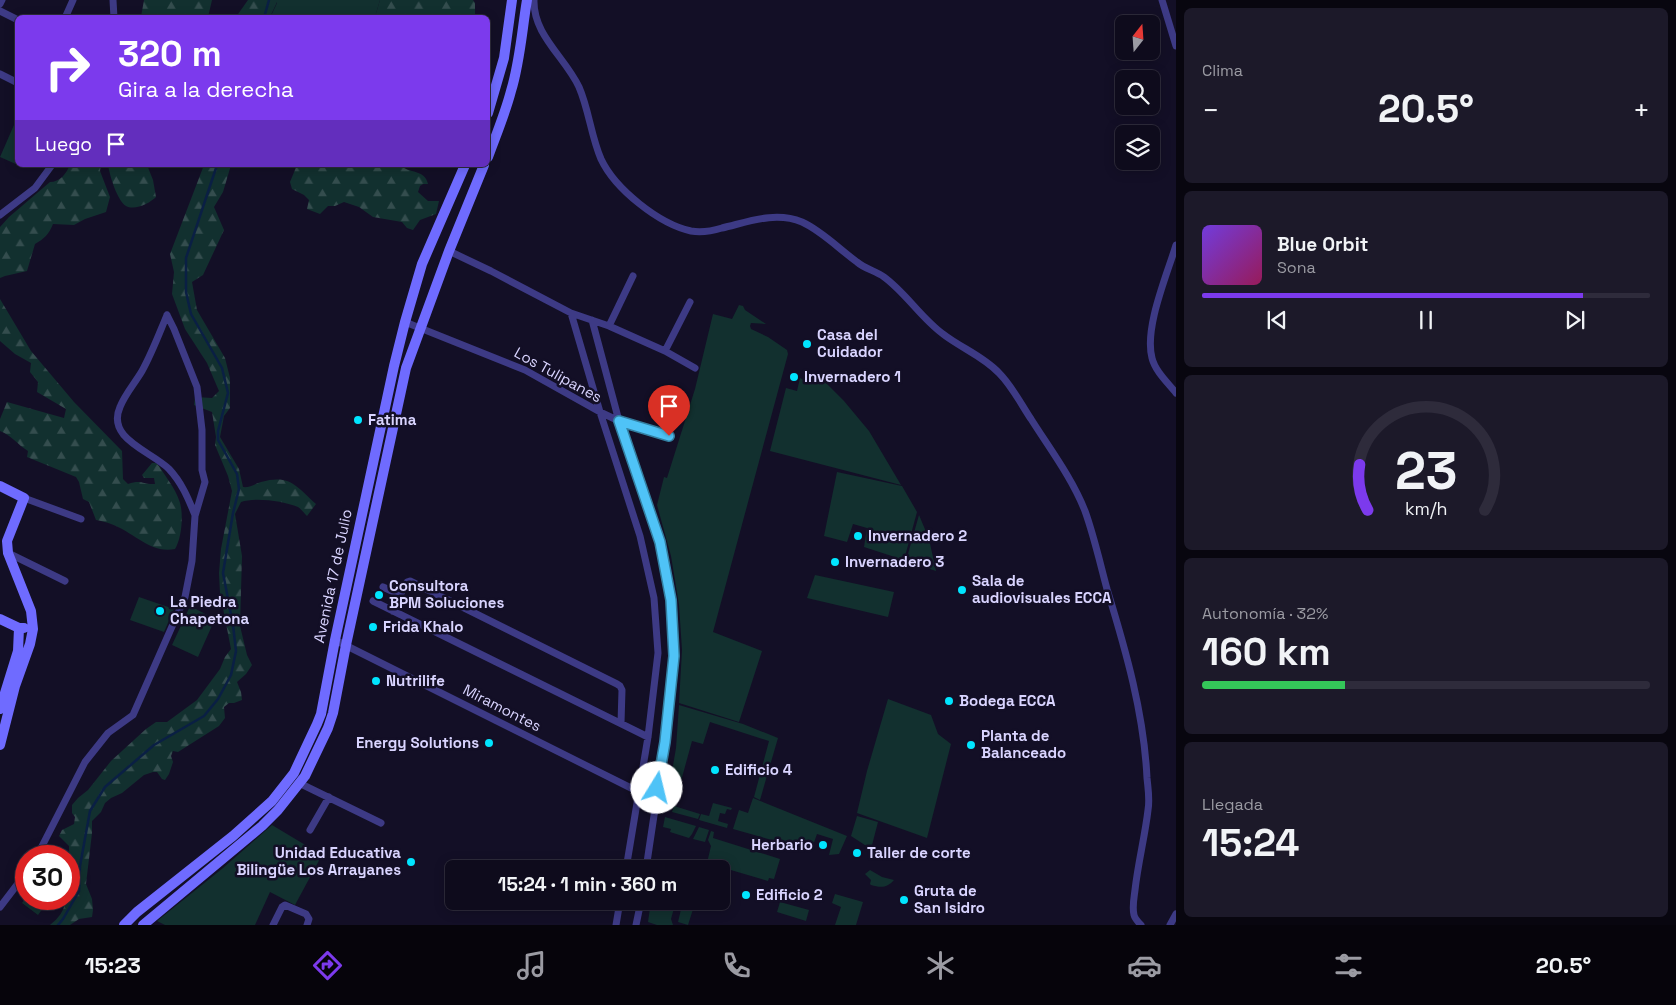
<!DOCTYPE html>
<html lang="es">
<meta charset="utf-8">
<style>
body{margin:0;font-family:"Space Grotesk",sans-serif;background:#1c1929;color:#f1f3f6;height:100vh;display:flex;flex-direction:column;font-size:19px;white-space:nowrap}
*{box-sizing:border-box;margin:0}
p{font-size:16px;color:#9b9ba3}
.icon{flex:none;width:28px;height:28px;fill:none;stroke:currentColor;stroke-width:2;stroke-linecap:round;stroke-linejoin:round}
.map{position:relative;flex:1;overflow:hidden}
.sheet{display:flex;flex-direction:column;gap:8px;padding:8px;background:#08060f;width:500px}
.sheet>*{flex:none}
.hud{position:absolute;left:15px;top:15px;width:475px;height:152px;border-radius:8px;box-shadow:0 2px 12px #0003,0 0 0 1px #2e2b3b;background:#7c3aed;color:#fff;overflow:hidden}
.needle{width:32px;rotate:17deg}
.buttons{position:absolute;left:1115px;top:15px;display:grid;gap:10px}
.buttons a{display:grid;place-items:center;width:45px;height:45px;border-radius:8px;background:#0e0b1c;box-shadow:0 2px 12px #0003,0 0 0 1px #2e2b3b;font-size:25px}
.speed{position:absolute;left:15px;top:845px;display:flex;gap:10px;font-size:25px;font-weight:700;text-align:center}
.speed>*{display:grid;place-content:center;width:65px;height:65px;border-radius:50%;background:#0e0b1c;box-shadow:0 2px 12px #0003,0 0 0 1px #2e2b3b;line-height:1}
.speed .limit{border:8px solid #d22;background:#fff;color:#111}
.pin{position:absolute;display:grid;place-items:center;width:42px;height:42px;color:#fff;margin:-51px -21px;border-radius:50% 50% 50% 0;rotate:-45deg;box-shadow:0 0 5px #0007}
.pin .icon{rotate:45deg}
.me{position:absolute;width:55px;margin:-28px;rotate:9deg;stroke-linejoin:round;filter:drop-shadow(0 0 4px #0008)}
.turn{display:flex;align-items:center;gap:18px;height:105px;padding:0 20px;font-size:22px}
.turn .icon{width:65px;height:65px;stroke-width:2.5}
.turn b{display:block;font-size:35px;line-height:42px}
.then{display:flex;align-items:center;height:48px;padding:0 20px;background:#0003;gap:10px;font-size:19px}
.big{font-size:38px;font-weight:600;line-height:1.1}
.sheet .card{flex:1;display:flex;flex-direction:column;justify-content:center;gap:8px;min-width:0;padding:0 18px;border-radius:8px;background:#1c1929}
.sheet .dial{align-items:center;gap:0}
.dial svg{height:130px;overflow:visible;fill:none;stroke:#2e2b3b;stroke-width:7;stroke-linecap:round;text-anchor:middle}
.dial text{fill:#f1f3f6;stroke:none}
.song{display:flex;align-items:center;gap:15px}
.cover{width:60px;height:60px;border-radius:8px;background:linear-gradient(135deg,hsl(260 70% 55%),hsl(330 70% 35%))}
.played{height:5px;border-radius:2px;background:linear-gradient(90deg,#7c3aed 85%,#2e2b3b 85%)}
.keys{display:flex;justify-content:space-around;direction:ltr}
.heat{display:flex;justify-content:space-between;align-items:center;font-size:28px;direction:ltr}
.charge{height:8px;border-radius:4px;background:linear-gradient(90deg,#34c759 32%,#2e2b3b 0)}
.trip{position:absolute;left:445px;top:860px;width:285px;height:50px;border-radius:8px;background:#0e0b1c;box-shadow:0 2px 12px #0003,0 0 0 1px #2e2b3b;font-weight:600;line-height:50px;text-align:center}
.tab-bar{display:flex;height:80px;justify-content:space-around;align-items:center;background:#06040b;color:#9b9ba3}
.tab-bar .icon{width:35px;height:35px}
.tab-bar .current{color:#7c3aed}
.tab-bar b{font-size:22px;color:#f1f3f6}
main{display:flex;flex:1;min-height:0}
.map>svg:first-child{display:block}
.green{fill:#12302f}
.forest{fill:url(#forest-firs)}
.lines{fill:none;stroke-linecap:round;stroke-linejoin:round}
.stream{stroke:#0a1f44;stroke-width:2.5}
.street{stroke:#3d3a85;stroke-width:7}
.secondary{stroke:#6f6bff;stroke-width:10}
.route-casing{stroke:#337fa1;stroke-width:12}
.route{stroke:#4fc3f7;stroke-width:9}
.poi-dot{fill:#00e5ff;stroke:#130f26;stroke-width:2}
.labels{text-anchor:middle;stroke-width:5;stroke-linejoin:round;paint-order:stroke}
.poi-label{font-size:15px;font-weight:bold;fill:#d9d4ff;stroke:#130f26;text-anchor:start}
.street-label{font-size:15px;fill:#d9d4ff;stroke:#130f26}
</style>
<main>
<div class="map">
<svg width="1176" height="925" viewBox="0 0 1176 925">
<defs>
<pattern id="forest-firs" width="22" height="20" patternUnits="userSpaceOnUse" patternTransform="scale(1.25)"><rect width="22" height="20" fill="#12302f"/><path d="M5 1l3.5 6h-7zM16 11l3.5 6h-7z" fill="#344d4e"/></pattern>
</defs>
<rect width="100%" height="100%" fill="#130f26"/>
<path class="green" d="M 277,0 L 380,0 L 375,17 L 270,18 L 277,3 Z
M 17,118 L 18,165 L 0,157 Z
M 739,305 L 743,306 L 745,310 L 766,324 L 751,323 L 750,326 L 751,329 L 768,337 L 787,350 L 788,354 L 713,632 L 762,651 L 739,722 L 679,703 L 682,650 L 679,605 L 671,556 L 657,505 L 664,477 L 667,478 L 695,389 L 713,314 L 732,319 Z
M 818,375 L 844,401 L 869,431 L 901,485 L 770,451 L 786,388 L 797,391 L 800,378 L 812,384 Z
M 837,472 L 902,486 L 917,512 L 904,560 L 864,547 L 867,528 L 853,524 L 847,542 L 824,536 Z
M 919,515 L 929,539 L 936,571 L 906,561 Z
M 815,575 L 894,592 L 888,617 L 807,598 Z
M 139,597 L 174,609 L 164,632 L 130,620 Z
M 190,606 L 215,619 L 198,657 L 172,645 Z
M 888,699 L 931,715 L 938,734 L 951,744 L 927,838 L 857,813 L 867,771 Z
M 679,705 L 743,724 L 778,738 L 760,800 L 754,797 L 769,741 L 710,722 L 703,744 L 692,741 L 678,792 L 669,789 L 676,748 Z
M 753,798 L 847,836 L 839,854 L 829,855 L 833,839 L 817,834 L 811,851 L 733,829 L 739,810 L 748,813 Z
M 713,803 L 732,808 L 731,810 L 727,809 L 725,814 L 720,813 L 718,821 L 728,824 L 727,828 L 699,820 L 701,814 L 709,816 Z
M 674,806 L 700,814 L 698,819 L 672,812 Z
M 857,816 L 878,822 L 871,849 L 851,836 Z
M 665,817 L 696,826 L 692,834 L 689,838 L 670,832 L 671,829 L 663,827 Z
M 272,825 L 322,855 L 295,905 L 270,892 L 255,925 L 165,925 L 157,921 L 223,868 Z
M 699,827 L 709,830 L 705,842 L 693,839 Z
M 711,831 L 714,832 L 713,838 L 780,859 L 774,879 L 769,878 L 768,881 L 707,863 L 711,846 L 708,840 Z
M 657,859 L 672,863 L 670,869 L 656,869 Z
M 870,870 L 882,877 L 894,880 C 887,888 881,888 871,885 L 870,884 L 871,880 L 865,874 Z
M 835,894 L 863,902 L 856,925 L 835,925 L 841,907 L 832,903 Z
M 26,897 L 26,899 L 47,899 L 49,900 L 38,915 L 22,903 Z
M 651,901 L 676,901 L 671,919 L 673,925 L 657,925 L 648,922 Z
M 683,901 L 694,901 L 695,903 L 688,925 L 678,922 Z
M 780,902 L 809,910 L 806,921 L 777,912 Z"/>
<path class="forest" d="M 144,0 L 212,0 L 208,17 L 141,17 Z
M 248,0 L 277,0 L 277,2 L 270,17 L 236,17 Z
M 380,0 L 473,0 L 475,3 L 475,17 L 375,17 Z
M 70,165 L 101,165 L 100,171 L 110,197 L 106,212 L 85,219 L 74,225 L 53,224 C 49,234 44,239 35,244 L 27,271 L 5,276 L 0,278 L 0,227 L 9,217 L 50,182 C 60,182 66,174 70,165 Z
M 108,165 L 147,165 L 153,180 L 156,197 C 150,203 135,211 126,206 C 117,200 110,176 108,165 Z
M 204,165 L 231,165 L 223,192 L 214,207 L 224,230 L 203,275 L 192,282 L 197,310 L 225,358 L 230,378 L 230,408 L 224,416 L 220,437 L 239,469 L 243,487 C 249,488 255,484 261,482 C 290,474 296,486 316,504 L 307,516 C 304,513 301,509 298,507 C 284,501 255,497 241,502 L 235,514 L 242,556 L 240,626 L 247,655 L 252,665 L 246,674 L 237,682 L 241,692 L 242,700 L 234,703 L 229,703 L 224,707 L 225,718 L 219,726 L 178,752 L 173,751 L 171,756 L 173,762 L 169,774 L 165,780 L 162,779 L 157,772 L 153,772 L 144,775 L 122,793 L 111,798 L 105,803 L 101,812 L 92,821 L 92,833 L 86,884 L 92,899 L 93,910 L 92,917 L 79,919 L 70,925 L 50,925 C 59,918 64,911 66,899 L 69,899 L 69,846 L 59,836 L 62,830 L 74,824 L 75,817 L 72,813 L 72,805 L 78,798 L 88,790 L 111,761 L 146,729 L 156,722 L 167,722 L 197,700 L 220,669 L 225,657 L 231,649 L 220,593 L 219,573 L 221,549 L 232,491 L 228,476 L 215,445 L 216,437 L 212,412 L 194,405 L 195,397 L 212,398 L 219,391 L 207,363 L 185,329 L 172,294 L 174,272 L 170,254 Z
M 297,165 L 400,165 C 409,174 425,169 428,184 L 423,184 L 420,186 L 418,192 L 428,201 L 439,201 L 436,214 L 420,220 L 413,230 L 407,228 L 402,222 L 373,217 L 359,207 L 344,202 L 335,206 L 328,206 L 320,214 L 307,209 L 309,200 L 304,195 L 292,189 L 290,182 Z
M 0,299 L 31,351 L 74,402 L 122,451 L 123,479 L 128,484 C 142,479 143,485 155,484 L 154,478 L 144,478 L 142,475 L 152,463 L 156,463 L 159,466 C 165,476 175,488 179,500 C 184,512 182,538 175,549 C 150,554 134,532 111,524 C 107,522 101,521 96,520 L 89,502 L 83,499 L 79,482 L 76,477 L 27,457 L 28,451 C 18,445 11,435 0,431 L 0,419 L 7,402 L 64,418 L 66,409 L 37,392 L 38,382 L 30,372 L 31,363 L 15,354 L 0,341 Z"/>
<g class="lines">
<path class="stream" d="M 264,18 L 269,0
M 58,925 L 63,919 L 79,891 L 80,866 L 90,811 L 105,787 L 154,745 L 204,716 L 218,699 L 231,675 L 236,651 L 233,625 L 223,573 L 233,513 L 239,489 L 237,474 L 218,440 L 218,431 L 228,393 L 222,368 L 191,314 L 186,292 L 186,258 L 217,165"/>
<path class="street" d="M 113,0 L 114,18
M 534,0 C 533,35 565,57 579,87 C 589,110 591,136 601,159 C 615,189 659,224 691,231 C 702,233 712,231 722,228 C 748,222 775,211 802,222 C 822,231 839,249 857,262 C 865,269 876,271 884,277 C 906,293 921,318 943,334 C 961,348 983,356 999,373 C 1012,386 1021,404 1031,419 C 1050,449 1072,478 1085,511 C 1094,536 1100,563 1107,589 C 1126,651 1144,714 1147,778 C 1148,789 1150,799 1148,810 C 1145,836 1138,863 1135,890 C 1134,898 1132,907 1134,915 C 1135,919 1138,922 1141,925
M 1162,0 L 1176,46
M 0,4 L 2,0
M 0,11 L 18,20
M 65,18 L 73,0
M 0,74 L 18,83
M 0,215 L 35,188 L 52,165
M 1176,245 C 1167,275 1144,328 1152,358 C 1155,371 1168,383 1176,393
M 449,251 L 491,271 L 571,313 L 609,326 L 665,351 L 695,368
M 571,313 L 600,412 L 640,536 L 654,598 L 658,653 L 648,737 L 626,869
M 167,315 C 159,334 152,353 142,371 C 135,383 125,394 120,407 C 106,439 151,451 169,469 C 182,483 188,498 195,515
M 592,320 L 619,421 L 660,542 L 671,600 L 674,657 L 665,742 L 646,869
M 405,322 L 525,370 L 600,412 L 619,421 L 669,436
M 609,326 L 633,276
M 665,351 L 690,302
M 24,498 L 81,519
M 8,553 L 65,581
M 383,587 L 400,595
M 373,601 L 648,737
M 392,611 L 407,582 L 410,581 L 617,684 L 620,686 L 622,690 L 621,723
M 335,640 L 639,792 L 655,804
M 299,783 L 381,823
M 310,830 L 329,797
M 37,856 L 85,762 L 108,733 L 133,715 L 185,597 L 192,561 L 195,516 L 205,482 L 202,470 L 202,430 L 197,387 L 174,329 L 167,315
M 0,907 L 26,873
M 273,925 L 282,907 L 285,905 L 306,914 L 309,919 L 307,925
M 616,925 L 620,901
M 636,925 L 641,901
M 1170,925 L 1176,914"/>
<path class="secondary" d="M 488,113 L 504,58 L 512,0
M 488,157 C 496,135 505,114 511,91 C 520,62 522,30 527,0
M 0,486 L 24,498 L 7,541 L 8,553 L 31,611 L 33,629 L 30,644 L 15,686 L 0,745
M 0,619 L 19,628 L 24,628
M 0,709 L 18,651 L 19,628
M 124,925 L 137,912 L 233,836 L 272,801 L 294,773 L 317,724 L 321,714 L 335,640 L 394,366 L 405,322 L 422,264 L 465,165
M 143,925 L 262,826 L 278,810 L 305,776 L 328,728 L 333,713 L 346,645 L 406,368 L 449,251 L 484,165"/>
</g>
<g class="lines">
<g class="route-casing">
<path id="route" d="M 657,788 L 665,742 L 674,656 L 671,600 L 660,542 L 619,421 L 669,436"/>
</g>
<use href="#route" class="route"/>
</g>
<g class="poi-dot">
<circle cx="807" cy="344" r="5"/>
<circle cx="794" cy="377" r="5"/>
<circle cx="358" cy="420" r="5"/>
<circle cx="858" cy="536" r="5"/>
<circle cx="835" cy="562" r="5"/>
<circle cx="962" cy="590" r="5"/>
<circle cx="379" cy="595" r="5"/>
<circle cx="160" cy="611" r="5"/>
<circle cx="373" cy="627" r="5"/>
<circle cx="376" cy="681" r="5"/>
<circle cx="949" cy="701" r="5"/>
<circle cx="489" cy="743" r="5"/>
<circle cx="971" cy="745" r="5"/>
<circle cx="715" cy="770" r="5"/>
<circle cx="823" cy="845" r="5"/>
<circle cx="857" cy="853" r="5"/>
<circle cx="411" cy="862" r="5"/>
<circle cx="746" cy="895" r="5"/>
<circle cx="904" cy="900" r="5"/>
</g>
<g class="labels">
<g class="poi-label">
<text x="817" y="340">Casa del<tspan x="817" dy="17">Cuidador</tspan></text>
<text x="804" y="382">Invernadero 1</text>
<text x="368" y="425">Fatima</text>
<text x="868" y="541">Invernadero 2</text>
<text x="845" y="567">Invernadero 3</text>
<text x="972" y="586">Sala de<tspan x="972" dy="17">audiovisuales ECCA</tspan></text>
<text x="389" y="591">Consultora<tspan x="389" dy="17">BPM Soluciones</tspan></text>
<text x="170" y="607">La Piedra<tspan x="170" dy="17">Chapetona</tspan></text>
<text x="383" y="632">Frida Khalo</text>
<text x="386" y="686">Nutrilife</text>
<text x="959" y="706">Bodega ECCA</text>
<text x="981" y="741">Planta de<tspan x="981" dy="17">Balanceado</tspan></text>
<text x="479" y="748" text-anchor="end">Energy Solutions</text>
<text x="725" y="775">Edificio 4</text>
<text x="813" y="850" text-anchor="end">Herbario</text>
<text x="401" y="858" text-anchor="end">Unidad Educativa<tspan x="401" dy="17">Bilingüe Los Arrayanes</tspan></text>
<text x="867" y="858">Taller de corte</text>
<text x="914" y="896">Gruta de<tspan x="914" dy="17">San Isidro</tspan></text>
<text x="756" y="900">Edificio 2</text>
</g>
<g class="street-label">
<text transform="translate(558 375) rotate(29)" y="5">Los Tulipanes</text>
<text transform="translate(333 576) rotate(-78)" y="5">Avenida 17 de Julio</text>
<text transform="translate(502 708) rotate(27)" y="5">Miramontes</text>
</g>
</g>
</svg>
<div class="buttons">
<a><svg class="needle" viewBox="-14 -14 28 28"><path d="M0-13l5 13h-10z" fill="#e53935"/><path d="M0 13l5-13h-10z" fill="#9b9ba3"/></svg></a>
<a><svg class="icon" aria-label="search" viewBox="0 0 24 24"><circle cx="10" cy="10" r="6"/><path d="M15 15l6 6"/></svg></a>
<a><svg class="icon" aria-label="layers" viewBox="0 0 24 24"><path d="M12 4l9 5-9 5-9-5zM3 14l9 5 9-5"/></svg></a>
</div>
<div class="speed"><div class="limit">30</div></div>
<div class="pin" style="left:669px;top:436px;background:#d93025"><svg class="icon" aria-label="arrive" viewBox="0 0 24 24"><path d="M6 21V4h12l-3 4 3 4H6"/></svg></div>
<svg class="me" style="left:657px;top:788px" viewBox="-20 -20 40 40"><circle r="19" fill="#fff"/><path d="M0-13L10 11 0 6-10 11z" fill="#4fc3f7"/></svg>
<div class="trip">15:24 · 1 min · 360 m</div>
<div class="hud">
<div class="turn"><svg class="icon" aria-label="right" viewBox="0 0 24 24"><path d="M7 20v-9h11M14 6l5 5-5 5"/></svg><div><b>320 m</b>Gira a la derecha</div></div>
<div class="then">Luego<svg class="icon" aria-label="arrive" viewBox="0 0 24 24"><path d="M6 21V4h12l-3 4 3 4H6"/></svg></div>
</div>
</div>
<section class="sheet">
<div class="card"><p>Clima</p>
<div class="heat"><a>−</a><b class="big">20.5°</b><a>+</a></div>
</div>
<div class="card">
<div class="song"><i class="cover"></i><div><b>Blue Orbit</b><p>Sona</p></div></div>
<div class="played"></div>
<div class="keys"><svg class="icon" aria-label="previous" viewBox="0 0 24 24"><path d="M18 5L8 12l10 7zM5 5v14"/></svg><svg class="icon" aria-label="pause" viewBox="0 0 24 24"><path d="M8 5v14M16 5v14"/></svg><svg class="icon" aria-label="next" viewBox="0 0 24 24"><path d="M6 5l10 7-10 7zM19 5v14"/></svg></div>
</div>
<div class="card dial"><svg viewBox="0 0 100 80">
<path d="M14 69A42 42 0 1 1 86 69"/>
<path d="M14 69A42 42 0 0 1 9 41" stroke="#7c3aed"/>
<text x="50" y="56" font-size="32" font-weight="700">23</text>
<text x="50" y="72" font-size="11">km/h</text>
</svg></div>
<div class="card"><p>Autonomía · 32%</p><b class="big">160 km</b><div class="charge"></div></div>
<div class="card"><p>Llegada</p><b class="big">15:24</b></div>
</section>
</main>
<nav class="tab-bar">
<b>15:23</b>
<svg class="icon current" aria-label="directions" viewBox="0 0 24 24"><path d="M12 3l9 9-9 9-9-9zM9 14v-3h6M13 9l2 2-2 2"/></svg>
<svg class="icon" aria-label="music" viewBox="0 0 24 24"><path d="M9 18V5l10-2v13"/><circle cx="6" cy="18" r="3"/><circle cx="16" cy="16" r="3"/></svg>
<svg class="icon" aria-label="phone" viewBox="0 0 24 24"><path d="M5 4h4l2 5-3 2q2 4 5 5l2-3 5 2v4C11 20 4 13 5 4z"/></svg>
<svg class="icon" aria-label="climate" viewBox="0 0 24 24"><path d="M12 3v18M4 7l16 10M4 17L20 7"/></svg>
<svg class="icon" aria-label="car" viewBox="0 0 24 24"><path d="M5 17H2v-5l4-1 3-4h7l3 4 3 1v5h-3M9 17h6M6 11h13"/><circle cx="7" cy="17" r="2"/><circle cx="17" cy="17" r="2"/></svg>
<svg class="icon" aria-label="filters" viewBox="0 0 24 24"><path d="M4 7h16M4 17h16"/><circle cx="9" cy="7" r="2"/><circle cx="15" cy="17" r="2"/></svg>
<b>20.5°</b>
</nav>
